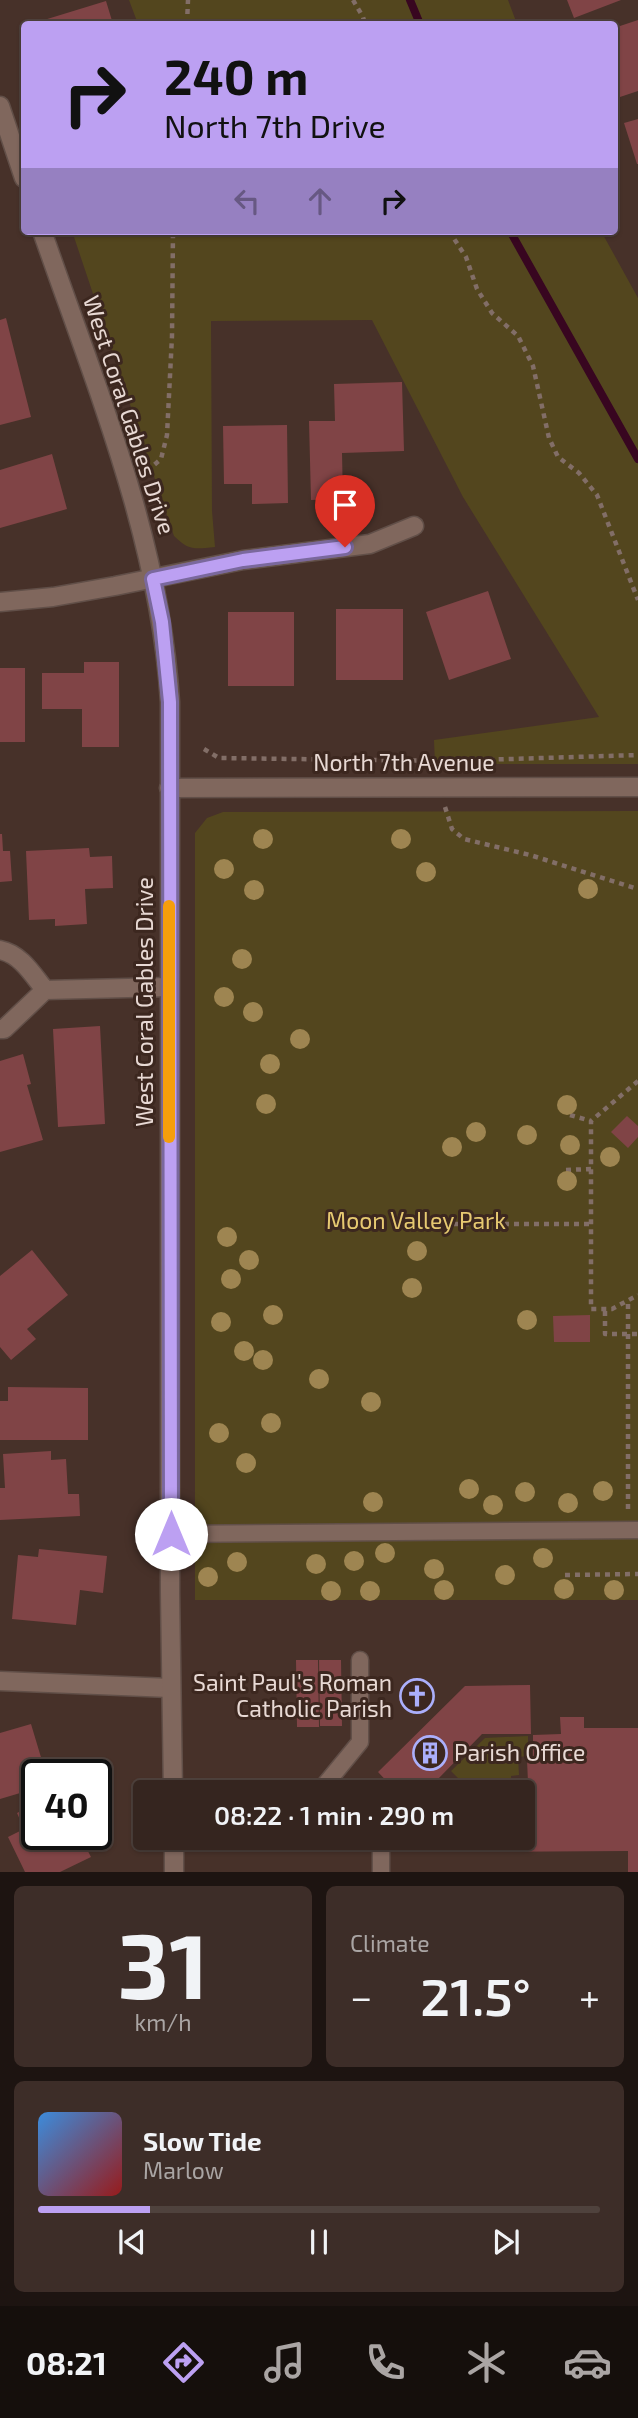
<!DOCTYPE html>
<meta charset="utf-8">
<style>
body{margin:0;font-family:"Exo 2",sans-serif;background:#3d2d28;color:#f1f3f6;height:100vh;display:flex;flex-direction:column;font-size:26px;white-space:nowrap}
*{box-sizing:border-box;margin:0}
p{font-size:23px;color:#aaa5a4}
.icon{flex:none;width:38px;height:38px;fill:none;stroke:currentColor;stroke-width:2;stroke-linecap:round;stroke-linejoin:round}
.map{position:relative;height:1872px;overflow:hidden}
.details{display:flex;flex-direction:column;gap:14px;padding:14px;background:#1d1411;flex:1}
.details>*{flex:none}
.hud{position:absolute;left:21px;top:21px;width:597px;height:214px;border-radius:7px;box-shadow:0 2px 5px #0004,0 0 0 2px #4f423d;background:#bca0f2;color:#111;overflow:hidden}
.speed{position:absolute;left:21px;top:1759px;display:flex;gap:14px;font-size:35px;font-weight:700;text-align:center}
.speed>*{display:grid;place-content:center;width:91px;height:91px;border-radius:50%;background:#35251f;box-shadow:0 2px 5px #0004,0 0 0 2px #4f423d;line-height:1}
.speed .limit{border:4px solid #111;border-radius:10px;background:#fff;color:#111}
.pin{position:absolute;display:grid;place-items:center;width:60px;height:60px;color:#fff;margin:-72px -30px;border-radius:50% 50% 50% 0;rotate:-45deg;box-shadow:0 0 7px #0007}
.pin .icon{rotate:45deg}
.me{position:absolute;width:77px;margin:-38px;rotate:0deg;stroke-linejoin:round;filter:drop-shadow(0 0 5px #0008)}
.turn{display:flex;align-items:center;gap:24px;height:147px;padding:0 28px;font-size:32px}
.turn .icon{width:91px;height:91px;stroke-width:2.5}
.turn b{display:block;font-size:49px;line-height:60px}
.lanes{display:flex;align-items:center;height:66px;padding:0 28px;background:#0003;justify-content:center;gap:35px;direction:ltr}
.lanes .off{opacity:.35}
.big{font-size:52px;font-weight:600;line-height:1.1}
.details .card{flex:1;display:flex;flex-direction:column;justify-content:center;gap:10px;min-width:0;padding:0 24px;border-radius:10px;background:#3d2d28}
.details .dial{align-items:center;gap:0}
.dial b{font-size:91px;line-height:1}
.song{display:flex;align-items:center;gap:21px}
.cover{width:84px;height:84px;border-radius:10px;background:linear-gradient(135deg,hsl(210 70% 55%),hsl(0 70% 35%))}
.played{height:7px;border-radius:4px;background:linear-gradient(90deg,#bca0f2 20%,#4f423d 20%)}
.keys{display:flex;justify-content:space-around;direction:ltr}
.heat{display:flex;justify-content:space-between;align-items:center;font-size:38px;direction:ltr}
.details .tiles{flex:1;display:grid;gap:14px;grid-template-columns:1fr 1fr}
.card:last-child{grid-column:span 2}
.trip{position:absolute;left:133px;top:1780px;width:402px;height:70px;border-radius:7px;background:#35251f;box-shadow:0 2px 5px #0004,0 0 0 2px #4f423d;font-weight:600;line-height:70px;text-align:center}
.tabs{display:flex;height:112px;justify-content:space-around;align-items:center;background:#150f0c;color:#aaa5a4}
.tabs .icon{width:49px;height:49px}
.tabs .current{color:#bca0f2}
.tabs b{font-size:32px;color:#f1f3f6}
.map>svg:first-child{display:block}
.green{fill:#53461e}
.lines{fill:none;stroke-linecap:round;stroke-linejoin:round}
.stream{stroke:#380620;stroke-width:8}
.building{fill:#804446}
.lane-casing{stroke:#614f48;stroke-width:19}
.street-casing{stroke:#614f48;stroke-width:21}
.secondary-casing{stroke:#614f48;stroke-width:21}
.path{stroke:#826e67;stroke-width:4.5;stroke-dasharray:5 5;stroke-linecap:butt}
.lane{stroke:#80675d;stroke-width:16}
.street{stroke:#80675d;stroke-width:18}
.secondary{stroke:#80675d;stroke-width:18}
.tree{fill:#9e8551}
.route-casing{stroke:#7a689d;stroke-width:18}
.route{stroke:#bca0f2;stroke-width:12}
.slow{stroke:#f59e0b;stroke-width:12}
.labels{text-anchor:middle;stroke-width:6;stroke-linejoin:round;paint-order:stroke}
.street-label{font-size:23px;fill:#e8d9d4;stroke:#3c271f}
.park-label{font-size:23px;fill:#e6c971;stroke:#3c271f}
.poi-label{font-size:23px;fill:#e8d9d4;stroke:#3c271f;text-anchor:end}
</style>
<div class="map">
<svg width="638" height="1872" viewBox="0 0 638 1872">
<rect width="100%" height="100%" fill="#473129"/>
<path class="green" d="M 129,0 L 508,0 L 517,24 L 138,24 Z
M 72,231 L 601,231 L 638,298 L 638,764 L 435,764 L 434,740 L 599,717 L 463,497 L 372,320 L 211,321 L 212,511 L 215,547 C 195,549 189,551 174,536 Z
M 638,811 L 638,1600 L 195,1600 L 195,833 L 207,818 L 223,812 Z
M 528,1736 L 528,1756 L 518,1757 L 519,1775 L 511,1776 L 512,1792 L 472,1792 L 451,1771 L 485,1738 Z"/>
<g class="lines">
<path class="stream" d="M 410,0 L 420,24
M 510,231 L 638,459"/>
</g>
<path class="building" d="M 567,0 L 621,0 L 574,18 Z
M 106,1 L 113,24 L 45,24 L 44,20 Z
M 638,20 L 638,91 L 614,99 L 614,28 Z
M 638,119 L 638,164 L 637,164 L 624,123 Z
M 6,318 L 31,417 L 0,425 L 0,320 Z
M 402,382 L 404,451 L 342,453 L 343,499 L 311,500 L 309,421 L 335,421 L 334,384 Z
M 287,425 L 288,503 L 252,504 L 252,484 L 224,484 L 223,426 Z
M 52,454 L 67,509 L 0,528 L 0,470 Z
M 488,591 L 511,659 L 449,680 L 426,612 Z
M 336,609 L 403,609 L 403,680 L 336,680 Z
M 228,612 L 294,612 L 294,686 L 228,686 Z
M 84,662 L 119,662 L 119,747 L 82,747 L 82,709 L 42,709 L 42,673 L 84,673 Z
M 0,668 L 25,668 L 25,742 L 0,742 Z
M 0,834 L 2,834 L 3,851 L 10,851 L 12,881 L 0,882 Z
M 89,848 L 90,857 L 112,856 L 113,888 L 85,889 L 87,924 L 55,926 L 55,919 L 29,920 L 26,851 Z
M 100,1026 L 105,1124 L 58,1127 L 53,1029 Z
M 23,1054 L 31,1084 L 27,1085 L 43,1140 L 0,1152 L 0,1061 Z
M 627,1116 L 638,1126 L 638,1137 L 628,1148 L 611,1132 Z
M 32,1250 L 68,1295 L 27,1329 L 36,1339 L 11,1360 L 0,1347 L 0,1276 Z
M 590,1315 L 590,1342 L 554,1342 L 553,1316 Z
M 8,1387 L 88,1388 L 88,1440 L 0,1440 L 0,1401 L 8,1401 Z
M 51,1451 L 51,1460 L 66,1459 L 68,1494 L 79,1494 L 80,1516 L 0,1520 L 0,1488 L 5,1488 L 3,1454 Z
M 39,1549 L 107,1556 L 103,1593 L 80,1590 L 76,1625 L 12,1619 L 18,1555 L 38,1557 Z
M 296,1660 L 318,1660 L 319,1727 L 297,1727 Z
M 319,1660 L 341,1660 L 342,1726 L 320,1726 Z
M 530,1685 L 531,1734 L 482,1734 L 438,1779 L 451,1792 L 397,1792 L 378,1772 L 465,1686 Z
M 560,1717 L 584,1717 L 584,1728 L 638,1728 L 638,1872 L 628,1872 L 628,1851 L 456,1852 L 442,1838 L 523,1838 L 523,1792 L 519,1792 L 518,1783 L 528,1782 L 527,1760 L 533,1758 L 533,1735 L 561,1734 Z
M 31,1724 L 46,1774 L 37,1774 L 37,1788 L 0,1799 L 0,1733 Z
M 37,1803 L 37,1834 L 79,1834 L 91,1857 L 60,1872 L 25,1872 L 8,1837 L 24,1829 L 17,1813 Z"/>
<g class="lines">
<g class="lane-casing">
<path id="lane" d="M 171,1534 L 638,1530
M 319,1792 L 360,1742 L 360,1660
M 381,1872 L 381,1838"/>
</g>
<g class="street-casing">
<path id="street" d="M 0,602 L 53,597 L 115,586 L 243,560 L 370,544 L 414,526
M 0,950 C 21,954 33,975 45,990
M 0,1029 L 4,1029 L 45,990 L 169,987
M 0,1681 L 170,1688"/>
</g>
<g class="secondary-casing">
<path id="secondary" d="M 0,106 L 24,178
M 42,231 C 95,384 160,539 170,702 L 170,1593 L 173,1792
M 169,788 L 638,787
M 174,1838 L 174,1872"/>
</g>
<path class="path" d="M 353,0 L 363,17 L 365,24
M 187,24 L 188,0
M 449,231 L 466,257 L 477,289 L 492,313 L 518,336 L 533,366 L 549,438 L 558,457 L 579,473 L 597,495 L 638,600
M 147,471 L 161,459 L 167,435 L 172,336 L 173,231
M 204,749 L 219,758 L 446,761
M 444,768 L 446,761 L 638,755
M 445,807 L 452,829 L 464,839 L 530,855 L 638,889
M 638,1081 L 591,1121 L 591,1309 L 612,1309 L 638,1295
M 570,1115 L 591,1121
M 566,1170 L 591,1169
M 444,1224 L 591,1224
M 605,1311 L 605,1334 L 638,1334
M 628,1509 L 628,1300
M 565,1575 L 638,1574"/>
<use href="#lane" class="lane"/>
<use href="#street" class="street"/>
<use href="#secondary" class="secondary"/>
</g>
<g class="tree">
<circle cx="263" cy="839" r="10"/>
<circle cx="401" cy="839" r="10"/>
<circle cx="224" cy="869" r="10"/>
<circle cx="426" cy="872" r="10"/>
<circle cx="588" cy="889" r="10"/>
<circle cx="254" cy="890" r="10"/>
<circle cx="242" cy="959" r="10"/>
<circle cx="224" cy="997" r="10"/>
<circle cx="253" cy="1012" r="10"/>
<circle cx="300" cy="1039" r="10"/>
<circle cx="270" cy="1064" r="10"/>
<circle cx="266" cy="1104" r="10"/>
<circle cx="567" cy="1105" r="10"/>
<circle cx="476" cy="1132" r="10"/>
<circle cx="527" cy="1135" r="10"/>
<circle cx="570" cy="1145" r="10"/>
<circle cx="452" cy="1147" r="10"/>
<circle cx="610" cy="1157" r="10"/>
<circle cx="567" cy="1181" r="10"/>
<circle cx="227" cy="1237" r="10"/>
<circle cx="417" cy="1251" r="10"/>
<circle cx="249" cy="1260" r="10"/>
<circle cx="231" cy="1279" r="10"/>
<circle cx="412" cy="1288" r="10"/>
<circle cx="273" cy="1315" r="10"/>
<circle cx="527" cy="1320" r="10"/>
<circle cx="221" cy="1322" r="10"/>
<circle cx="244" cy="1351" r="10"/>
<circle cx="263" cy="1360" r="10"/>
<circle cx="319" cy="1379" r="10"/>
<circle cx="371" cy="1402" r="10"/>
<circle cx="271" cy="1423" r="10"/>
<circle cx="219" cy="1433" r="10"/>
<circle cx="246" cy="1463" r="10"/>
<circle cx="469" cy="1489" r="10"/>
<circle cx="603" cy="1491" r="10"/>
<circle cx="525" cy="1492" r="10"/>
<circle cx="373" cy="1502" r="10"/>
<circle cx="568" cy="1503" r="10"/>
<circle cx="493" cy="1505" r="10"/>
<circle cx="385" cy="1553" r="10"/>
<circle cx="543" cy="1558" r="10"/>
<circle cx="354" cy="1561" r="10"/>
<circle cx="237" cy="1562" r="10"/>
<circle cx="316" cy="1564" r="10"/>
<circle cx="434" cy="1569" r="10"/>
<circle cx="505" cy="1575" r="10"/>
<circle cx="208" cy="1577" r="10"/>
<circle cx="564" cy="1589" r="10"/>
<circle cx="444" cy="1590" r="10"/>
<circle cx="614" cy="1590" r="10"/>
<circle cx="331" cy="1591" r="10"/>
<circle cx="370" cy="1591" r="10"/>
</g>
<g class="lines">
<g class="route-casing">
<path id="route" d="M 171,1534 L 170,702 L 162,622 L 153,579 L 243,560 L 345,547"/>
</g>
<use href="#route" class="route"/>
<path class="slow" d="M 169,906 L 169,1137"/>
</g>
<defs>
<g id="church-ring" transform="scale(1.75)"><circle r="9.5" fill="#3c271f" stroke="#abaffb" stroke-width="1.5"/><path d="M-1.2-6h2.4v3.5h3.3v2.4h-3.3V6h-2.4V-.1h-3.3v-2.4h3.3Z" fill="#abaffb"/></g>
<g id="building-ring" transform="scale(1.75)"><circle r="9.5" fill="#3c271f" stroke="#abaffb" stroke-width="1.5"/><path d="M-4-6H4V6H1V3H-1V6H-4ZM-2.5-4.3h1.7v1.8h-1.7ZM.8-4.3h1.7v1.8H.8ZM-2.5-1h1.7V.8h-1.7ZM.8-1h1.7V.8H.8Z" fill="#abaffb"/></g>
</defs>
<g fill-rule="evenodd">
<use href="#church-ring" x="417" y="1696"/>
<use href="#building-ring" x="430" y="1753"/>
</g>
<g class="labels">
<g class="street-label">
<text transform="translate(129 415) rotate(72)" y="8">West Coral Gables Drive</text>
<text x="404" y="771">North 7th Avenue</text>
<text transform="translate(145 1002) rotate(-90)" y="8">West Coral Gables Drive</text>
</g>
<g class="park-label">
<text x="416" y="1229">Moon Valley Park</text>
</g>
<g class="poi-label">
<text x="392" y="1691">Saint Paul's Roman<tspan x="392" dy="26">Catholic Parish</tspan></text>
<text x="454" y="1761" text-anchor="start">Parish Office</text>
</g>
</g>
</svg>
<div class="speed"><div class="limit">40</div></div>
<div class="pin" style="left:345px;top:547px;background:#d93025"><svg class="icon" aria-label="arrive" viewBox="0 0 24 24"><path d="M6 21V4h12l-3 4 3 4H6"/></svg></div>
<svg class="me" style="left:171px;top:1534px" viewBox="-20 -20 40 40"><circle r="19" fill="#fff"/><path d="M0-13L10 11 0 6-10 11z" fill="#bca0f2"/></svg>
<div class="trip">08:22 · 1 min · 290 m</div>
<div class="hud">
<div class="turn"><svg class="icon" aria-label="right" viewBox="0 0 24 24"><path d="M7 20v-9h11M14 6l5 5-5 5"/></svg><div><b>240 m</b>North 7th Drive</div></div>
<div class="lanes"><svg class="icon off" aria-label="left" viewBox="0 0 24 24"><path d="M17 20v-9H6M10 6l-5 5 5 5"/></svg><svg class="icon off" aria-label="ahead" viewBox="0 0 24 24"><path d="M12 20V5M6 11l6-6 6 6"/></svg><svg class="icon" aria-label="right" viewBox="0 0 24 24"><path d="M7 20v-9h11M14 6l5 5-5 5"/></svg></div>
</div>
</div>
<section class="details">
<div class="tiles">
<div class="card dial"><b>31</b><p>km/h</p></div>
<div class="card"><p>Climate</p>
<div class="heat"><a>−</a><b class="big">21.5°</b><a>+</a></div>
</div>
<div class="card">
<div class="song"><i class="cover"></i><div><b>Slow Tide</b><p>Marlow</p></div></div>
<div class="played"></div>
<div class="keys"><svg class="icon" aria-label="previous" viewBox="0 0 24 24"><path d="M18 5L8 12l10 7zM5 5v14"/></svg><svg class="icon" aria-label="pause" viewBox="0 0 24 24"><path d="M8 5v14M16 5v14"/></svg><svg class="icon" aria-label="next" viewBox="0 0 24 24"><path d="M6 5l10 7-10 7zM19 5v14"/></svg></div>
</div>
</div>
</section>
<nav class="tabs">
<b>08:21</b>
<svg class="icon current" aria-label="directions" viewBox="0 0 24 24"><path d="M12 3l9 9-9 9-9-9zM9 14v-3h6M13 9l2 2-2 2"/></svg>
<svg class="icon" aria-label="music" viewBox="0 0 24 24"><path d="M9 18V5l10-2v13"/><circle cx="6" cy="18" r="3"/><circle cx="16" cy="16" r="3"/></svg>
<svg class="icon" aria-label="phone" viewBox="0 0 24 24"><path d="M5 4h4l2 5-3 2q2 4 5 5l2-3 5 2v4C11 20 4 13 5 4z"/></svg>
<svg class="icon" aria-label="climate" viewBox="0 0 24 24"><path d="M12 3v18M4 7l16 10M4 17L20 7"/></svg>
<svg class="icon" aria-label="car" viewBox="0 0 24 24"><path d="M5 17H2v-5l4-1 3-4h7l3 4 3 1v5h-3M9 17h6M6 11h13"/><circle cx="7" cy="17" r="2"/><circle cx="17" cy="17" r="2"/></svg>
</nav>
